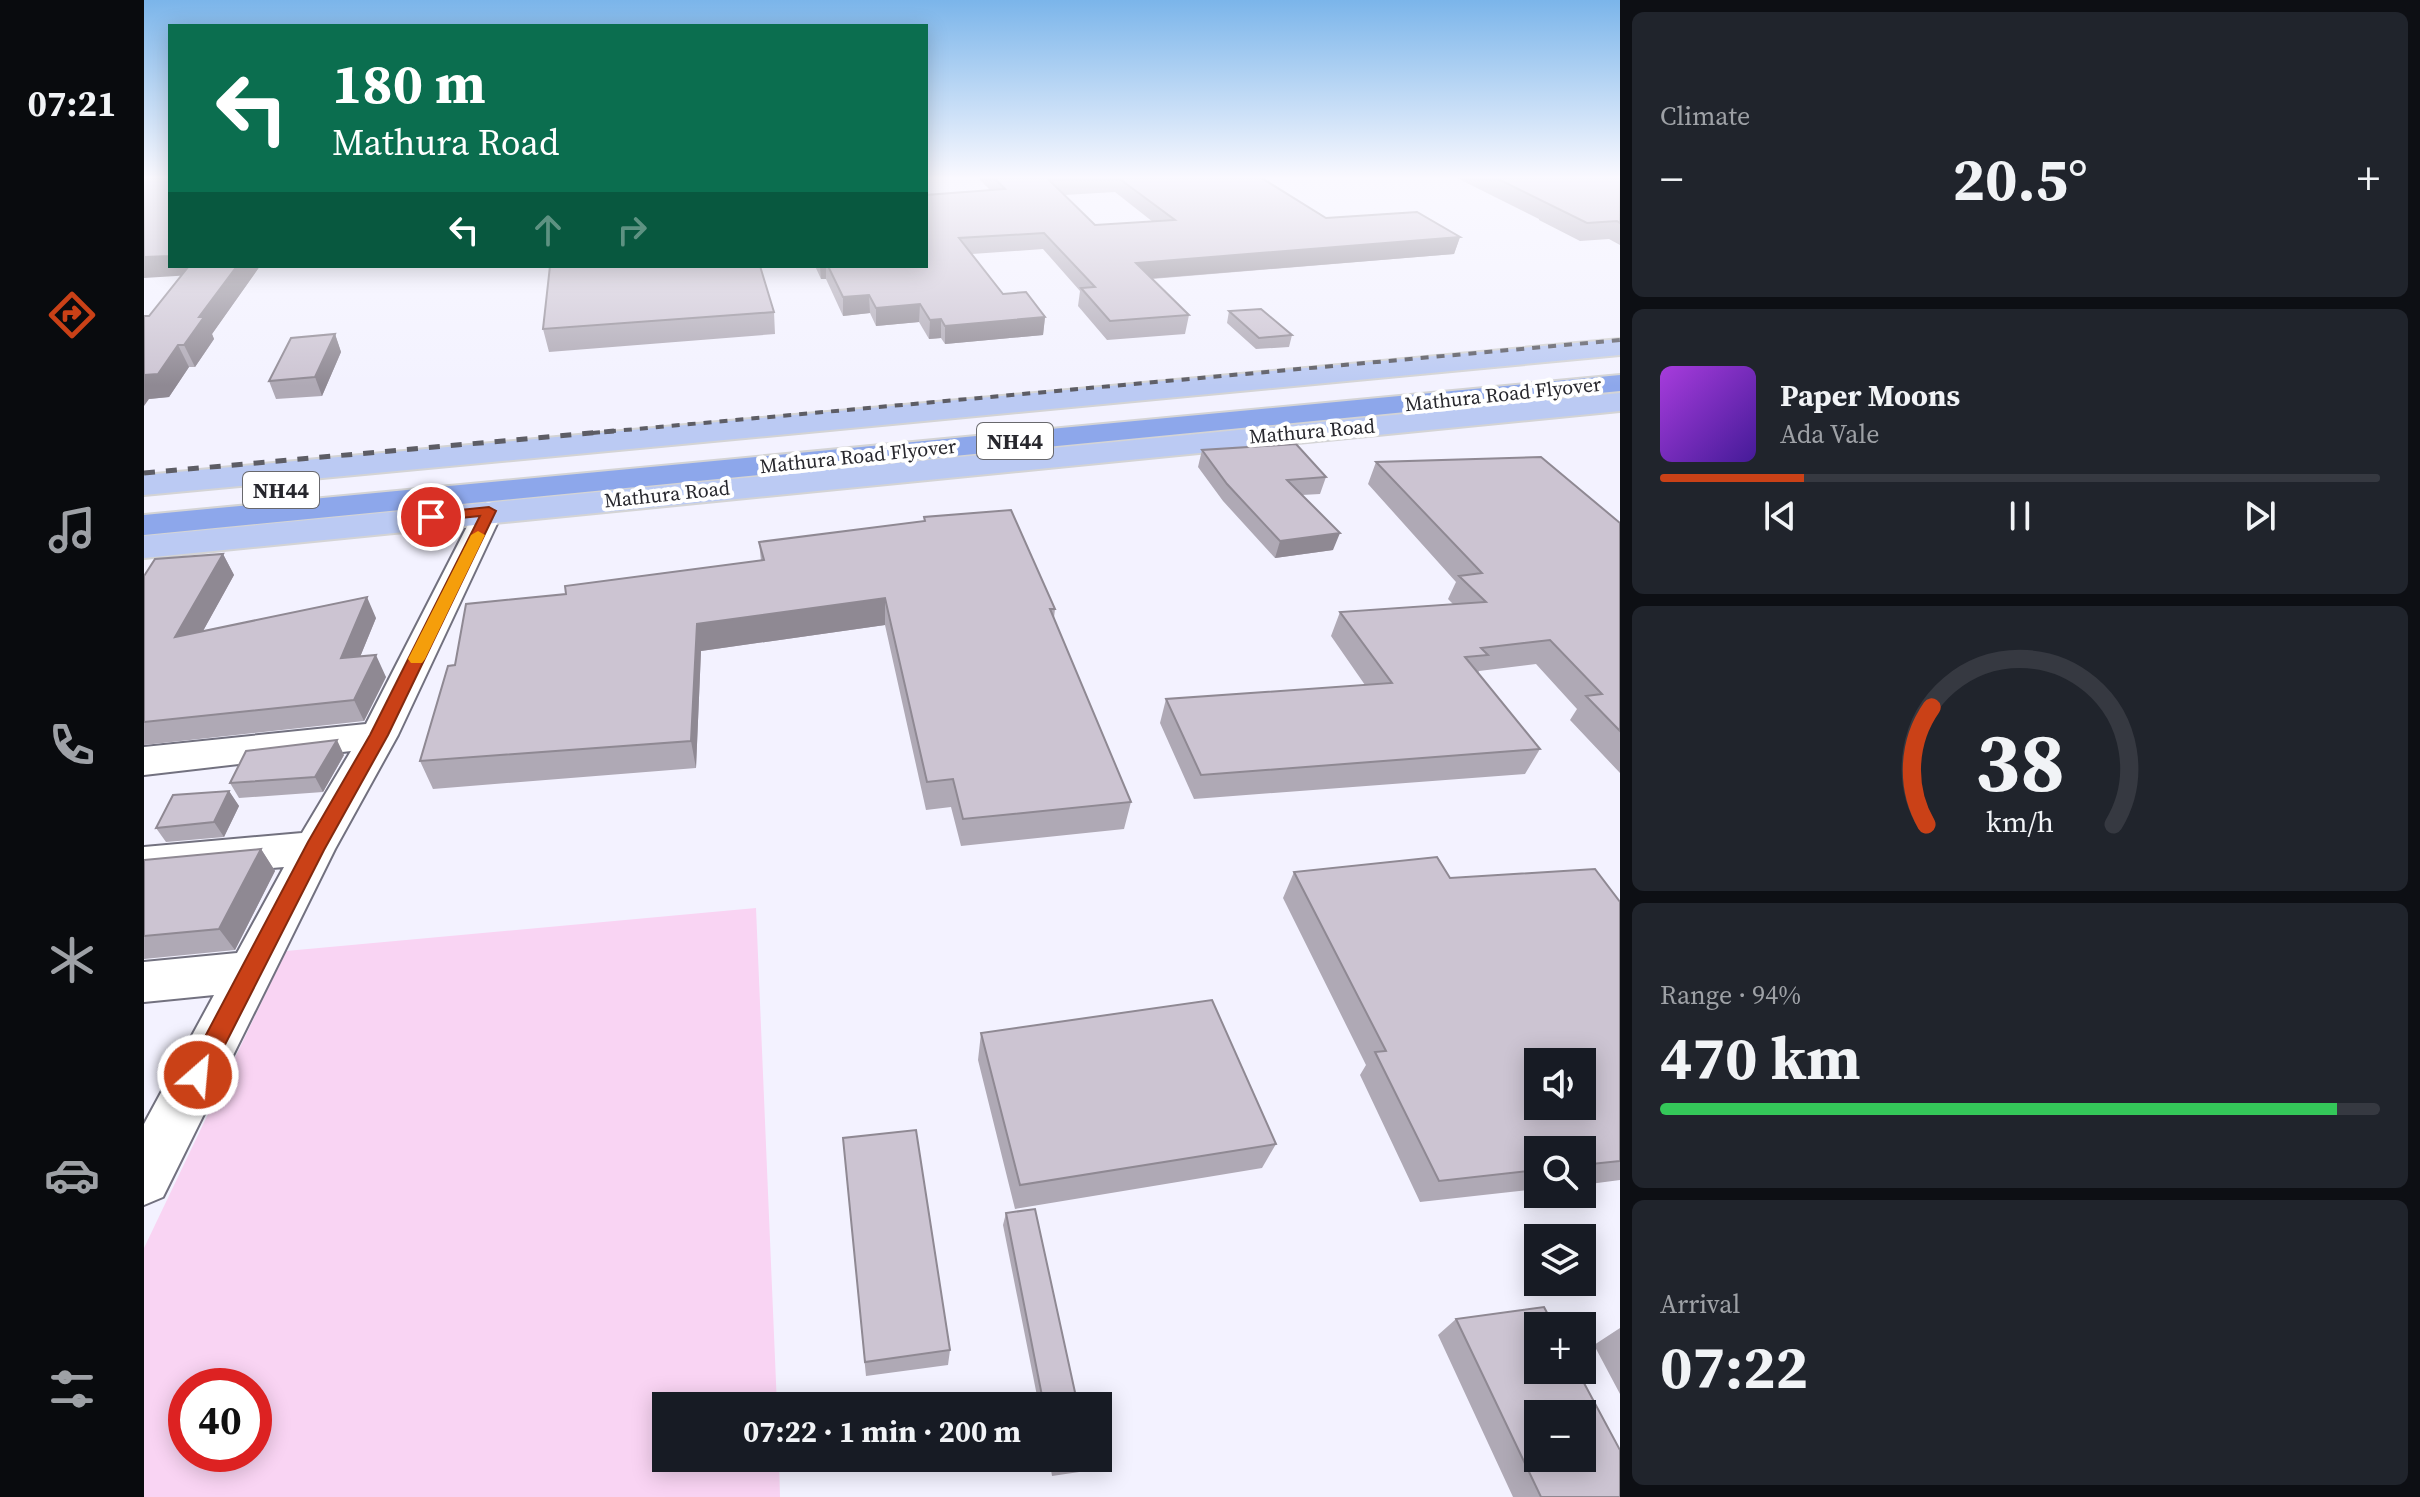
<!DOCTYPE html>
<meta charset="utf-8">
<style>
body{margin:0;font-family:"Source Serif 4",serif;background:#20242c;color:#f1f3f6;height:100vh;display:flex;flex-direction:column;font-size:30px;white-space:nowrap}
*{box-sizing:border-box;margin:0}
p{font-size:26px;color:#9ea1a6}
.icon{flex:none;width:44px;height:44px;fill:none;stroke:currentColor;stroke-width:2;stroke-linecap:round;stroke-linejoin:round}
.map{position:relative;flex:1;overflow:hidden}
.panel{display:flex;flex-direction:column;gap:12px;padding:12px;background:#0d0f14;width:800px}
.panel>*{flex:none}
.top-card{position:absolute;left:24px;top:24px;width:760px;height:244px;border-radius:0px;box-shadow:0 4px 20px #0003;background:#0b6e4f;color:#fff;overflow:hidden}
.tools{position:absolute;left:1380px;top:1048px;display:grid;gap:16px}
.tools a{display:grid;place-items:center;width:72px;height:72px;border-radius:0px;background:#171b24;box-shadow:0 4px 20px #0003;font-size:40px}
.speed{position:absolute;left:24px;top:1368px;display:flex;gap:16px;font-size:40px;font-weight:700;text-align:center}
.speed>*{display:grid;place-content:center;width:104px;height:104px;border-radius:50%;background:#171b24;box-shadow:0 4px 20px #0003;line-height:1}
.speed .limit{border:12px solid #d22;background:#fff;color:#111}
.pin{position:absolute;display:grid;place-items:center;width:68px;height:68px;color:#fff;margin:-34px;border:4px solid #fff;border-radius:50%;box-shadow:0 2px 8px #0007}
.me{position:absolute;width:88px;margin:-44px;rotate:27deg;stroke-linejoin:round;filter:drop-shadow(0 0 6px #0008)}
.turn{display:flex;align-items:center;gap:28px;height:168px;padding:0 32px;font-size:36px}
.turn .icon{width:104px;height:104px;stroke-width:2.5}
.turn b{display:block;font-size:56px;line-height:68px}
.lanes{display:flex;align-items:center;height:76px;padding:0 32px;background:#0003;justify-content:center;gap:40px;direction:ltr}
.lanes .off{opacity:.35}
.big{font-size:60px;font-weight:700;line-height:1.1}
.panel .widget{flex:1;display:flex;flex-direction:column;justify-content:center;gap:12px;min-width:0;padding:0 28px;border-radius:12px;background:#20242c}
.panel .dial{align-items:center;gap:0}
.dial svg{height:208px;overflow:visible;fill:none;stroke:#363941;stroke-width:7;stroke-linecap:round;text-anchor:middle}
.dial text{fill:#f1f3f6;stroke:none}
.song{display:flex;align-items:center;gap:24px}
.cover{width:96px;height:96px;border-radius:12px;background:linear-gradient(135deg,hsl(280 70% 55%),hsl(260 70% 35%))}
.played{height:8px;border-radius:4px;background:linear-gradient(90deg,#ca4117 20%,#363941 20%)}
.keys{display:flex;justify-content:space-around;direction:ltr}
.heat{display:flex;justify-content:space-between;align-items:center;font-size:44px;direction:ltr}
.charge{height:12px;border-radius:6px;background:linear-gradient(90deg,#34c759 94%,#363941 0)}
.trip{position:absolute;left:508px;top:1392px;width:460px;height:80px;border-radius:0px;background:#171b24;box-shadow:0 4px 20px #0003;font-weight:700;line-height:80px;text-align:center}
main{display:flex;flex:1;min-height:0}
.dock{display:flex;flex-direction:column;width:144px;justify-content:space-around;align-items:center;background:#090b0e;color:#9ea1a6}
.dock .icon{width:56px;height:56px}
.dock .selected{color:#ca4117}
.dock b{font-size:36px;color:#f1f3f6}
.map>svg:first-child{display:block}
.green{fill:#f9d4f3;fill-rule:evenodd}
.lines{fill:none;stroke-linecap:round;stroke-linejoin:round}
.minor-casing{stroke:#72717f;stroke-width:4}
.major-casing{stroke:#d4d4d5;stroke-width:4}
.highway-casing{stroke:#d4d4d5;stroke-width:4}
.minor{fill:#fff;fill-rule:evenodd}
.major{fill:#bbcaf3;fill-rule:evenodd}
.highway{fill:#8da7eb;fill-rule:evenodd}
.rail-far1{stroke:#5d5d65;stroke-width:4;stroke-dasharray:8 8;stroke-linecap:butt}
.rail{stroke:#5d5d65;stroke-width:5;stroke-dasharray:11 11;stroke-linecap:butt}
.wall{fill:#afa9b5;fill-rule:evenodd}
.shaded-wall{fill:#8f8993}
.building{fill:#ccc4d2;stroke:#8f8993;stroke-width:2;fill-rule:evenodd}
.route{fill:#ca4117;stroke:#832a0f;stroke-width:2}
.slow{fill:#f59e0b}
.labels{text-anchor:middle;stroke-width:8;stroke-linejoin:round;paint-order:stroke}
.far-street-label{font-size:20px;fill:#27272d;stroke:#fff}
.shield{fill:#fff;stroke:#68686c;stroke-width:2}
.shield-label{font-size:22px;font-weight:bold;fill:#27272d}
</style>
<main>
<nav class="dock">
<b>07:21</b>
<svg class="icon selected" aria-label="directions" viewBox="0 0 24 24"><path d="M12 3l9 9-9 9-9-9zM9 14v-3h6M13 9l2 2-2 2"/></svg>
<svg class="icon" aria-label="music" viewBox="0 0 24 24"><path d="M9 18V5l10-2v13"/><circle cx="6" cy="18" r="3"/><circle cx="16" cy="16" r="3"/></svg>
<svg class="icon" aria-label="phone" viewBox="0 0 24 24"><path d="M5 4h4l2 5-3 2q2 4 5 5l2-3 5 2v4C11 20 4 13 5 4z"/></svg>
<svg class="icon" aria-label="climate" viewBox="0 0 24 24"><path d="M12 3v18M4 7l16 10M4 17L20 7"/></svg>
<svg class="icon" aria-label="car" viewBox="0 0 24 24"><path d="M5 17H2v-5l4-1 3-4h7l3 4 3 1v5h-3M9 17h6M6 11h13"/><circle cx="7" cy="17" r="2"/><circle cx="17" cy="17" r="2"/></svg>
<svg class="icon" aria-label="filters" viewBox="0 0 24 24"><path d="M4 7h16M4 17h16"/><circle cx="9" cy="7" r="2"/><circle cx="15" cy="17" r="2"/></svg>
</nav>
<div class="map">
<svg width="1476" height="1497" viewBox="0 0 1476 1497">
<rect width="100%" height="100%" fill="#f3f2ff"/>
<path class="green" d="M 612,908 L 633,1406 L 522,1406 L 522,1458 L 635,1458 L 636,1497 L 0,1497 L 0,1248 L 142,951 ZM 42,1386 L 110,1386 L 110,1454 L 42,1454 Z"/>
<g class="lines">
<g class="minor-casing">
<path id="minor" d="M 345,502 L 355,505 L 359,511 L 254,735 L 191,849 L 19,1197 L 0,1205 L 0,1124 L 70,995 L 0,1002 L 0,962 L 93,953 L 140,867 L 0,879 L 0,847 L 158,833 L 207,751 L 0,775 L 0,747 L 222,724 L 331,511 L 335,505 Z"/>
</g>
<g class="major-casing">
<path id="major" d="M 1476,339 L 1476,355 L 0,495 L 0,475 Z
M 1476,393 L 1476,411 L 0,558 L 0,536 Z"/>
</g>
<g class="highway-casing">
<path id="highway" d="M 1476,375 L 1476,391 L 0,535 L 0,515 Z"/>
</g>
<use href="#minor" class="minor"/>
<use href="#major" class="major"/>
<use href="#highway" class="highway"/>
<path class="rail-far1" d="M 448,433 L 1476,340"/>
<path class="rail" d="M 0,473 L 470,431"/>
</g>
<path class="wall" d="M 837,177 L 1116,177 L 1182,218 L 1316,237 L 1310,254 L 1008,279 L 1045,315 L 1041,334 L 963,340 L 934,306 L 936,291 L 899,249 L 828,254 L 859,294 L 901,317 L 899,335 L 801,344 L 797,338 L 785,339 L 775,322 L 732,326 L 726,313 L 699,316 L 682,279 L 677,279 L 671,266 L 782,266 L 846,190 L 836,180 ZM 971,192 L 1009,222 L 951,225 L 920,195 Z
M 1311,177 L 1476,177 L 1476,245 L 1465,239 L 1436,241 L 1395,220 L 1395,219 Z
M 26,266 L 116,266 L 68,334 L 70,339 L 51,367 L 45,367 L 25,397 L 5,399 L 5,316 L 37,276 Z
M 1085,311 L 1148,335 L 1145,347 L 1112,349 L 1083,323 Z
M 630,312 L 631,334 L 405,352 L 399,329 Z
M 191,334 L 197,352 L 178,396 L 132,399 L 125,381 Z
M 1058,450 L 1182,477 L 1176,494 L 1158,495 L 1189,550 L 1131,558 L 1079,501 L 1054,467 Z
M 1232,462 L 1476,523 L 1476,773 L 1426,720 L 1433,709 L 1392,664 L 1335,671 L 1334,673 L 1396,749 L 1381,774 L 1050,799 L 1016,723 L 1022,699 L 1221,685 L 1187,636 L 1196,612 L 1309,604 L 1304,599 L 1312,582 L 1224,484 Z
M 780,517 L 911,609 L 910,618 L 987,802 L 980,829 L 817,846 L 807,807 L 782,810 L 741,625 L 557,651 L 552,768 L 289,789 L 276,761 L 311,665 L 422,594 L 617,561 L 615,542 L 780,521 Z
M 79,554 L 90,575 L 59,631 L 232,618 L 216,657 L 242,677 L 220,721 L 0,745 L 0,576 Z
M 200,755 L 179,792 L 95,798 L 86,783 Z
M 85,791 L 95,806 L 80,837 L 22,842 L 12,828 Z
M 117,849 L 131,871 L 91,950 L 0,959 L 0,860 Z
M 1150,872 L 1306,878 L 1476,902 L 1476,1180 L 1438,1185 L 1438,1150 L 1394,1150 L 1394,1189 L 1276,1202 L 1216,1075 L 1222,1065 L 1139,898 Z
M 837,1033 L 1132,1144 L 1118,1168 L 871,1209 L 834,1060 Z
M 699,1138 L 806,1350 L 804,1365 L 722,1376 Z
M 862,1213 L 934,1406 L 895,1406 L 859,1225 Z
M 1312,1319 L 1476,1497 L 1369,1497 L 1294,1335 Z
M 1476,1328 L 1476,1394 L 1450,1345 Z
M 905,1458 L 946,1458 L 947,1462 L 942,1471 L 908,1476 Z"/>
<path class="shaded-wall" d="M 1316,237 L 1310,254 L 989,280 L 992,263 Z
M 26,256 L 26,266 L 60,266 L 64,274 L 0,278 L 0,257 Z
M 93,266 L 116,266 L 68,334 L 70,339 L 51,367 L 40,345 L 55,317 Z
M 676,266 L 682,266 L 682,279 L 677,279 Z
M 725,295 L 726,313 L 699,316 L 699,297 Z
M 776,304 L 775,322 L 732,326 L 732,308 Z
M 901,317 L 899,335 L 801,344 L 801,326 Z
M 797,319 L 797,338 L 785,339 L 786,320 Z
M 191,334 L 197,352 L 178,396 L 171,377 Z
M 34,345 L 45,367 L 25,397 L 5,399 L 0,406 L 0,375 Z
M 1196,533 L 1189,550 L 1131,558 L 1136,541 Z
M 79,554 L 90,575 L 44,658 L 31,637 Z
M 223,597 L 232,618 L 207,679 L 197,658 Z
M 741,598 L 741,625 L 557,651 L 552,768 L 547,741 L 553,624 Z
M 232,655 L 242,677 L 220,721 L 210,700 Z
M 193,740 L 200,755 L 179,792 L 171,777 Z
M 85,791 L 95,806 L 80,837 L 70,822 Z
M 117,849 L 131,871 L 91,950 L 75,929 Z"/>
<path class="building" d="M 0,177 L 26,177 L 26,256 L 0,257 Z
M 849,177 L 1116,177 L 1182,218 L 1273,212 L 1316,237 L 992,263 L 1045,315 L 966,321 L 937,288 L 951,287 L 900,233 L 815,238 L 859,294 L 882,292 L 901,317 L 801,326 L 797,319 L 786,320 L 776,304 L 732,308 L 725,295 L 699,297 L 684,266 L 782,266 L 782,195 L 861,189 ZM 973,177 L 1031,220 L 951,225 L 905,180 Z
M 1350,177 L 1476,177 L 1476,223 L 1473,221 L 1443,223 Z
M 45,266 L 93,266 L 55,317 L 60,317 L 40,345 L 34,345 L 14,374 L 0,375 L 0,316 L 5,316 Z
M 406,266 L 616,266 L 630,312 L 399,329 Z
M 1117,309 L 1148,335 L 1115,338 L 1085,311 Z
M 191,334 L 171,377 L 125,381 L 147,338 Z
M 1152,444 L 1182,477 L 1143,480 L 1196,533 L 1136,541 L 1083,484 L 1058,450 Z
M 1397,457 L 1476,523 L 1476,731 L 1442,696 L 1458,694 L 1406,640 L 1337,648 L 1344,655 L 1321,657 L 1396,749 L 1057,775 L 1022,699 L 1248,683 L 1196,612 L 1342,602 L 1315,576 L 1338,573 L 1232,462 Z
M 867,510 L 911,609 L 906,609 L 987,802 L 819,819 L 809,779 L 783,782 L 741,598 L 553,624 L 547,741 L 276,761 L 304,666 L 311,665 L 322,604 L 422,594 L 421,586 L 620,560 L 615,542 L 781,521 L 780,517 Z
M 79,554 L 31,637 L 223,597 L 197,658 L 232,655 L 210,700 L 0,722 L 0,576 L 11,559 Z
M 193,740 L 171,777 L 86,783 L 102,751 Z
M 85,791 L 70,822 L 12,828 L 29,795 Z
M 117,849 L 75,929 L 0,936 L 0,860 Z
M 1293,857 L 1306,878 L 1451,869 L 1476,902 L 1476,1161 L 1438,1165 L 1438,1150 L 1394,1150 L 1394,1170 L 1295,1181 L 1231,1052 L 1242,1051 L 1150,872 ZM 1394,1062 L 1438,1062 L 1438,1106 L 1394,1106 Z
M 1068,1000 L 1132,1144 L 876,1185 L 837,1033 Z
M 772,1130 L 806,1350 L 721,1362 L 699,1138 Z
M 891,1209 L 934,1406 L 900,1406 L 862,1213 Z
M 1400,1307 L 1410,1326 L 1394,1326 L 1394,1370 L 1433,1370 L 1476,1450 L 1476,1497 L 1397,1497 L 1312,1319 ZM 1394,1414 L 1438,1414 L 1438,1458 L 1394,1458 Z
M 911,1458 L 946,1458 L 947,1462 L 912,1468 Z"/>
<linearGradient id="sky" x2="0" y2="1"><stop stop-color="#7bb5ea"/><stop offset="0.46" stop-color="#faf9ff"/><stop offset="1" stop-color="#faf9ff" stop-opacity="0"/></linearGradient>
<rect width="1476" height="386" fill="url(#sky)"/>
<path class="route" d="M 345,507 L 352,511 L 244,735 L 180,850 L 62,1082 L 54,1086 L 45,1082 L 42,1075 L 45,1067 L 164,842 L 226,735 L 336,516 L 287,521 L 280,517 L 287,513 Z"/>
<path class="slow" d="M 334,531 L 341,535 L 281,659 L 278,663 L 267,663 L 264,659 L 327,535 Z"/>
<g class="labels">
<g class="far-street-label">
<text transform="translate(1359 394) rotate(-6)" y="7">Mathura Road Flyover</text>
<text transform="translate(1168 431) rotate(-5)" y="7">Mathura Road</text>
<text transform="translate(714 456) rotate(-6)" y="7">Mathura Road Flyover</text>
<text transform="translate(523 494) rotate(-6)" y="7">Mathura Road</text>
</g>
<g class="shield">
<rect x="833" y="423" width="76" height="36" rx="6"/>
<rect x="99" y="472" width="76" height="36" rx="6"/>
</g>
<g class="shield-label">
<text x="871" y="449">NH44</text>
<text x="137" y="498">NH44</text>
</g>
</g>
</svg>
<div class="tools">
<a><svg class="icon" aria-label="sound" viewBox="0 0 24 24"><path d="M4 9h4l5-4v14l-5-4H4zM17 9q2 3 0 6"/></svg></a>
<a><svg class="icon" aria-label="search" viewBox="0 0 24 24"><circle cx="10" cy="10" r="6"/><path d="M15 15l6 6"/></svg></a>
<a><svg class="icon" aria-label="layers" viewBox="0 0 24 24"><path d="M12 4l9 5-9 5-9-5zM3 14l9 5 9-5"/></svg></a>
<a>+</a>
<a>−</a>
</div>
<div class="speed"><div class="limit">40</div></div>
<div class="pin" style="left:287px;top:517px;background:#d93025"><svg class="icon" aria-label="arrive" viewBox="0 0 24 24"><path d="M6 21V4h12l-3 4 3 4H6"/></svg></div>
<svg class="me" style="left:54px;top:1075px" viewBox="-20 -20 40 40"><circle r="17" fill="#ca4117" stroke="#fff" stroke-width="3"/><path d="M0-11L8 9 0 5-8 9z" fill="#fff"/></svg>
<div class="trip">07:22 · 1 min · 200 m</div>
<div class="top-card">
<div class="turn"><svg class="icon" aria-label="left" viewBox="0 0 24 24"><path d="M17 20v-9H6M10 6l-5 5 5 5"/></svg><div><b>180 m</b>Mathura Road</div></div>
<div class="lanes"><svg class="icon" aria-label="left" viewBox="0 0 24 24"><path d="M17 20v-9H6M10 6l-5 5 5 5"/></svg><svg class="icon off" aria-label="ahead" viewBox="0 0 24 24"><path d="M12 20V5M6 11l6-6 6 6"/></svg><svg class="icon off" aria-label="right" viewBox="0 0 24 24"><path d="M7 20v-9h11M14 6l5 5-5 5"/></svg></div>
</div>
</div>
<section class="panel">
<div class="widget"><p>Climate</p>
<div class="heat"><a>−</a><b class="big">20.5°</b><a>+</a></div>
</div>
<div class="widget">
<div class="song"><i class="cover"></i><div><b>Paper Moons</b><p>Ada Vale</p></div></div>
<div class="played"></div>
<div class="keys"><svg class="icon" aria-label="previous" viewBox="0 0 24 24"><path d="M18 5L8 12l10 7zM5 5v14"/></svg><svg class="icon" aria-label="pause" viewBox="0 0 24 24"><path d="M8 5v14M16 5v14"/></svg><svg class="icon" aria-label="next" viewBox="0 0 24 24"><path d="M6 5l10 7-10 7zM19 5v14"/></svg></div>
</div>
<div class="widget dial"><svg viewBox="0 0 100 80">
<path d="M14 69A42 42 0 1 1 86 69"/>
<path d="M14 69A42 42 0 0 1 16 24" stroke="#ca4117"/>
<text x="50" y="56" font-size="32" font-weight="700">38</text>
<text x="50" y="72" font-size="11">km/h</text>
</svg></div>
<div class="widget"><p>Range · 94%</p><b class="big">470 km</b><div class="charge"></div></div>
<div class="widget"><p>Arrival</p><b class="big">07:22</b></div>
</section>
</main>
